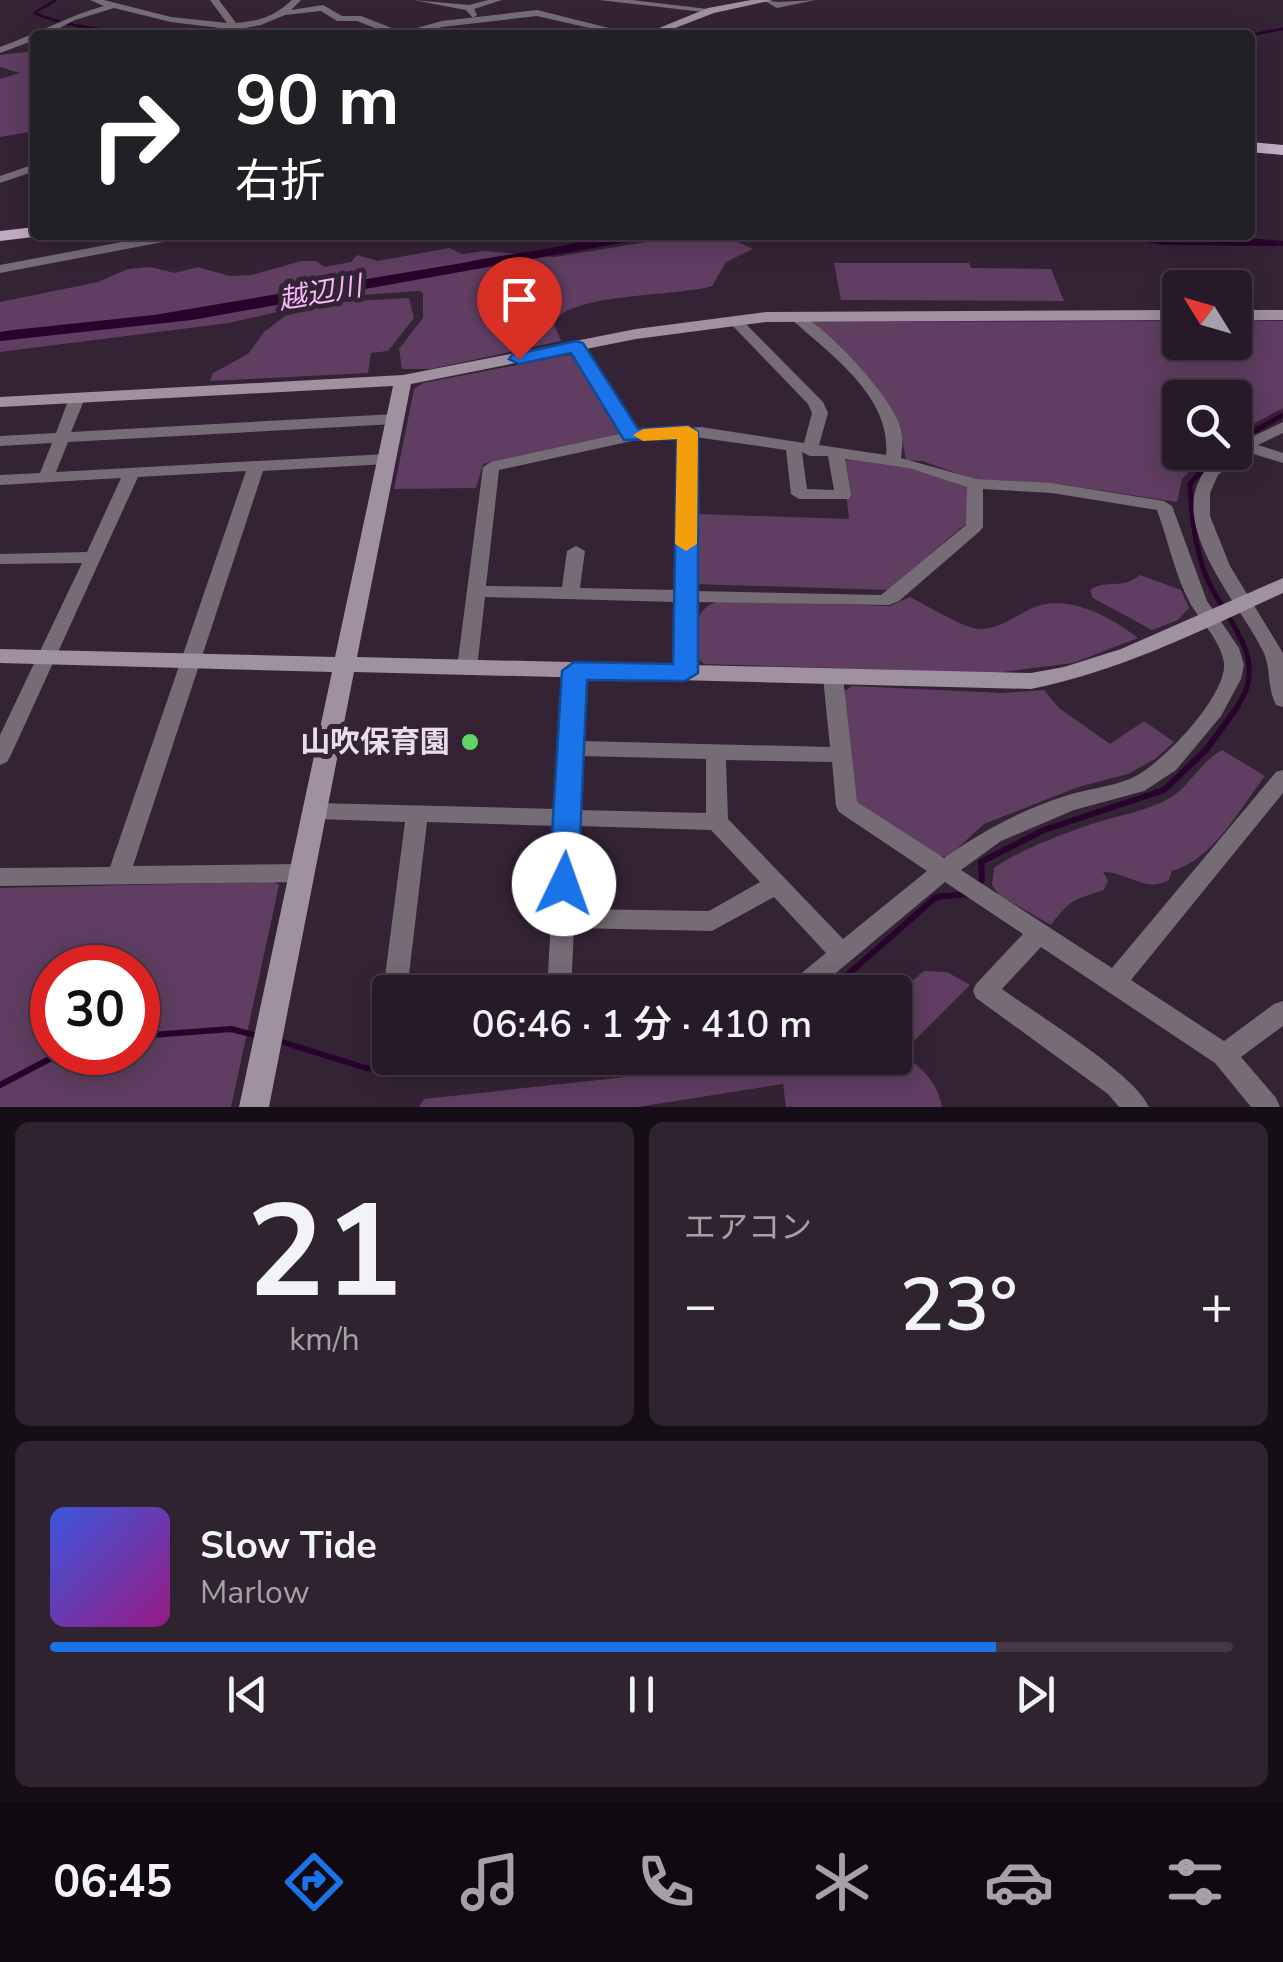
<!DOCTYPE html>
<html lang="ja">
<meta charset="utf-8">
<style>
body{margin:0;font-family:"Nunito Sans","Noto Sans JP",sans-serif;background:#2f2330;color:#f1f3f6;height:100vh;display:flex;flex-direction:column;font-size:38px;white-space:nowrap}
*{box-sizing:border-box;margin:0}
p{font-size:32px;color:#a4a1a8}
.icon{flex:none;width:55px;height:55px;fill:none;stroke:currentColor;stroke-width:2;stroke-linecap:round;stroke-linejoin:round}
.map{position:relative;height:1107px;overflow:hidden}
.panel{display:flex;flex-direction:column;gap:15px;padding:15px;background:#150e16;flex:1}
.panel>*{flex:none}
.guide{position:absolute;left:30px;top:30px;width:1225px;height:210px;border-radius:10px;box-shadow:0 5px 25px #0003,0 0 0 2px #433845;background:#202124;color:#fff;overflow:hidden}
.needle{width:65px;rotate:307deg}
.tools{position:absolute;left:1162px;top:270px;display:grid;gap:20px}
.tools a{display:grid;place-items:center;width:90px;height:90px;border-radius:10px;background:#271a28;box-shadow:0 5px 25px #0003,0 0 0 2px #433845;font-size:50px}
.speed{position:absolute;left:30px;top:945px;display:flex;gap:20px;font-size:50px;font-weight:700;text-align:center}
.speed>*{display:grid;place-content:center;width:130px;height:130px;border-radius:50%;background:#271a28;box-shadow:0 5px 25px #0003,0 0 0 2px #433845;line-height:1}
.speed .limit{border:15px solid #d22;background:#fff;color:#111}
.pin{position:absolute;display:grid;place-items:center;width:85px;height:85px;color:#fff;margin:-102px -42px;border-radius:50% 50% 50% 0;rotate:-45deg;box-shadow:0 0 10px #0007}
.pin .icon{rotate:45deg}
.me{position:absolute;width:110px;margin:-55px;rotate:3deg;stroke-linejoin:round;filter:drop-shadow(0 0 8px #0008)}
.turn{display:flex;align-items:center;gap:35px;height:210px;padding:0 40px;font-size:45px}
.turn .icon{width:130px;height:130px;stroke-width:2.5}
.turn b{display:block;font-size:70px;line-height:85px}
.big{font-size:75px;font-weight:600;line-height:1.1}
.panel .widget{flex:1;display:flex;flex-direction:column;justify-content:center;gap:15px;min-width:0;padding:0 35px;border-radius:15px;background:#2f2330}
.panel .dial{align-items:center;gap:0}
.dial b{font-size:130px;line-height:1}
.song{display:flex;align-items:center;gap:30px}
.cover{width:120px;height:120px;border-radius:15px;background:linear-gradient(135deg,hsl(230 70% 55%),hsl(310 70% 35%))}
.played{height:10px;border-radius:5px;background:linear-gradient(90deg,#1a73e8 80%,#433845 80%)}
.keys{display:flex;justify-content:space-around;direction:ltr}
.heat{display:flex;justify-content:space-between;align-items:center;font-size:55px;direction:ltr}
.panel .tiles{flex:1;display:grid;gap:15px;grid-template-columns:1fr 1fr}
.widget:last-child{grid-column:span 2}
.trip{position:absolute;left:372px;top:975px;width:540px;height:100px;border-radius:10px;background:#271a28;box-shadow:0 5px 25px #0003,0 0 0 2px #433845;font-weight:600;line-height:100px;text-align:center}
.dock{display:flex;height:160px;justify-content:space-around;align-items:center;background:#100a10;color:#a4a1a8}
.dock .icon{width:70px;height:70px}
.dock .on{color:#1a73e8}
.dock b{font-size:45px;color:#f1f3f6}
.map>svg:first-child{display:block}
.green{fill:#5f3e61;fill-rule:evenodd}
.water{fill:#28032b}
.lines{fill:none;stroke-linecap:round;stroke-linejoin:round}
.stream-far2{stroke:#28032b;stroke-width:2.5}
.stream-far1{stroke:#28032b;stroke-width:5}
.stream{stroke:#28032b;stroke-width:6}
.street{fill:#756c75;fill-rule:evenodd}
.secondary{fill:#9f91a0;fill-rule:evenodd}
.primary{fill:#c0adc1;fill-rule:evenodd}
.route{fill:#1a73e8;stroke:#114b97;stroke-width:2.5}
.slow{fill:#f59e0b}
.poi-dot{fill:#63d468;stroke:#342335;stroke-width:4}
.labels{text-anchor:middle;stroke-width:10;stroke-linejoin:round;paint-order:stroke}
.far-water-label{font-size:28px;font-style:italic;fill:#f5b8f9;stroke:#342335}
.poi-label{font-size:30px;font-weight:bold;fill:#e8dde9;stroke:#342335;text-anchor:end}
</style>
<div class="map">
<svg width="1283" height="1107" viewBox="0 0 1283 1107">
<rect width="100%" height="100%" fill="#342335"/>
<path class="green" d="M 35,51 L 35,131 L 0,137 L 0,79 L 20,73 L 0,67 L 0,55 Z
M 689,235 L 722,235 L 753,249 L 726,262 L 712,286 C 676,297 575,292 553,322 L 561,341 L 431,369 L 402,369 L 399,349 L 423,318 L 423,293 L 419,291 L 346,296 L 229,323 L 0,352 L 0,302 L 98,282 L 128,269 L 150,267 L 175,273 L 198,267 L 229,276 L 252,275 L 301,261 L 316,261 L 325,267 L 351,262 L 357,255 L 378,261 L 449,248 L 462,254 L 485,251 L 555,257 Z
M 834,263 L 969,263 L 971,268 L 1051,269 L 1064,301 L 841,300 Z
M 409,298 L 414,318 L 388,351 L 371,353 L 368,373 L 210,381 L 213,373 L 248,354 L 264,332 L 285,316 L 339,302 Z
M 1235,320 L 1283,321 L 1283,408 L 1235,434 L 1235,398 L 1180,398 L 1180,452 L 1207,453 L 1182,479 L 1177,502 L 1059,484 L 973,479 L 922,461 L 906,460 L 899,426 L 810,322 L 1180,321 L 1180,342 L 1235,342 Z
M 569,355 L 575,357 L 621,431 L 618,434 L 483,464 L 476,488 L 394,489 L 414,389 L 423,383 Z
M 850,460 L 913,468 L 963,485 L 968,488 L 968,522 L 888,590 L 694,584 L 698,514 L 849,519 L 842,461 Z
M 1140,575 L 1181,590 L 1189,608 L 1178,620 L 1152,630 L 1093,598 L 1090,590 C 1109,578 1120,591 1140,575 Z
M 910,597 C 926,605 965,629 980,629 C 999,629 1014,617 1030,609 C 1065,592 1110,616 1138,638 L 1073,663 L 995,673 L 704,664 L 695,656 C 695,633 692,610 718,601 L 890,606 Z
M 852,686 L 1003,693 L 1044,690 L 1059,708 L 1110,744 L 1144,721 L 1174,742 L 1155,759 L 1128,774 L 1078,787 L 984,824 L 948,857 L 934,855 L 854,800 L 842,693 Z
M 1222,750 L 1265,776 C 1240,808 1213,860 1172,871 L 1169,880 C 1146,894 1126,871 1103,872 L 1108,881 L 1104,890 C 1075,900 1072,897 1051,925 L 999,895 L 992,885 L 994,868 C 1017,851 1067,832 1095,823 C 1120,815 1147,811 1170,798 C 1190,786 1201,761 1222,750 Z
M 273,882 L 279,885 L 231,1107 L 0,1107 L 0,888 ZM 52,968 L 138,968 L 138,1052 L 52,1052 Z
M 924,971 L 947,972 L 970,985 L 902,1053 C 921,1068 938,1082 942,1107 L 786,1107 L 783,1084 L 638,1107 L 419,1107 L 424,1099 L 681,1071 L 751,1058 L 895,1058 L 895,996 Z"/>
<path class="water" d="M 600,235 L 666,235 L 192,320 L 0,341 L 0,332 L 13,330 L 154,315 L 468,262 C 511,252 558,251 600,235 Z
M 955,235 L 1210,235 L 1283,241 L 1283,246 L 1165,245 L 1134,240 L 1054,237 L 964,240 Z"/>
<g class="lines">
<path class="stream-far2" d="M 56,0 L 34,13 C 91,37 163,32 223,28
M 234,29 L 280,35
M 1249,35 L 1283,29"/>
<path class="stream-far1" d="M 1235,442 L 1283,415
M 1218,452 L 1190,484 C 1191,513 1194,540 1203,568 C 1218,616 1275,656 1236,708"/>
<path class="stream" d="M 976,886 L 982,880 L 981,862 L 1044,830 L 1164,790 L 1206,750 L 1238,706
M 828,992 L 936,897 L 968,894
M 138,1036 L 231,1029 L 258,1036
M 279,1041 L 366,1068 L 425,1074 L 660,1058
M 0,1085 L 63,1052"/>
<path class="street" d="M 90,0 L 104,0 L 171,17 L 227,23 L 210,0 L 219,0 L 236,23 C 260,21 275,16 292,0 L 301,0 L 291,10 L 323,5 L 342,16 L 361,16 L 402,32 L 442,21 L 537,10 L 637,35 L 620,35 L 537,16 L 442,27 L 412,35 L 393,35 L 357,21 L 337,21 L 321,11 L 285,15 L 261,25 L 235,30 L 171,22 L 114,8 L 75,20 L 46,35 L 35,35 L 35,40 L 0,53 L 0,47 C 36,34 68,16 104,6 Z
M 413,0 L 469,5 L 488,0 L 502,0 L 474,9 L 477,15 L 473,18 L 466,10 Z
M 599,0 L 632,0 L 716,10 L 712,13 Z
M 763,0 L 778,2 L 816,0 L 777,8 Z
M 35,164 L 35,171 L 0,183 L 0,176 Z
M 159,235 L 185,235 L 179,239 L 0,273 L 0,265 Z
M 796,312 C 825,325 885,390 897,419 C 903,432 903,444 901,458 L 976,479 L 1052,483 L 1164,501 L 1172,506 L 1207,601 L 1239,648 L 1244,665 L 1241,679 L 1221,716 L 1176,770 L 1144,791 L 1074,810 L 1001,841 L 961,870 L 1112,968 L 1276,772 L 1283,770 L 1283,793 L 1131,980 L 1224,1041 L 1274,1004 L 1283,1001 L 1283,1026 L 1241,1057 L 1276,1098 L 1280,1107 L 1251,1107 L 1215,1063 L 1041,947 L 1002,989 C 1036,1014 1134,1073 1149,1107 L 1119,1107 L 1108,1094 L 976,998 L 973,991 L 976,984 L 1023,934 L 945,882 L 813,992 L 784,992 L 787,985 L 826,953 L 774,897 L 712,931 L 574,928 L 571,992 L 547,992 L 556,826 L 427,822 L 407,992 L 390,992 L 390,1001 L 386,999 L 383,992 L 405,822 L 317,819 L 309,817 L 306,811 L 309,805 L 317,803 L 557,809 L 564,671 L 567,666 L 581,666 L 584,671 L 581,741 L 830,747 L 823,677 L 826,672 L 840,672 L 843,677 L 857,802 L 944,858 C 981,832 1021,810 1065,796 C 1087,789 1111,787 1132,778 C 1161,765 1227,696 1224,663 C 1221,641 1201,622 1190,603 C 1175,575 1168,540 1157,510 L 1052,493 L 983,489 L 983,527 L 980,531 L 899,601 L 889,605 L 695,602 L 695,673 L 692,678 L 678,678 L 675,673 L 676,602 L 485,597 L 477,668 L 474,673 L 460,673 L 457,668 L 483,467 L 491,462 L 623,433 L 569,347 L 571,344 L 581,344 L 637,431 L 701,427 L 804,443 L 812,413 L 808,404 L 727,320 L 734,316 L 739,317 L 823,402 L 828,413 L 819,445 L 886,455 C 892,397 830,354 791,319 L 791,313 ZM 695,437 L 786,450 L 791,494 L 799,499 L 849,499 L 851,495 L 845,459 L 909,468 L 967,487 L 966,525 L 881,595 L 695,591 ZM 679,438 L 677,590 L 580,588 L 585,551 L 576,546 L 567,551 L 562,587 L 486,586 L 499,470 L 632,441 ZM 802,452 L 810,456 L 828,456 L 834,490 L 807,489 ZM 580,756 L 706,759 L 706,813 L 578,810 ZM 726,760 L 832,762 L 836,806 L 839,812 L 927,871 L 843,939 L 728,819 ZM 578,826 L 711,830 L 760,882 L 709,911 L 574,909 Z
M 77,393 L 85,398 L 71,432 L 395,414 L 403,419 L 395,424 L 68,442 L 56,472 L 387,454 L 395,459 L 387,464 L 263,471 L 133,866 L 303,864 L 311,867 L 314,873 L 311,879 L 303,882 L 0,886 L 0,868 L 110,867 L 246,471 L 138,477 L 10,757 L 7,762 L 0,765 L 0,735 L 82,563 L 0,564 L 0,554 L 87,552 L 121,478 L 0,485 L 0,475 L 40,473 L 52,443 L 0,446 L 0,436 L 56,433 L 69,398 Z
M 1283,422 L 1283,433 L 1258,445 L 1283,453 L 1283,463 L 1247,452 L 1218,475 L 1210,493 L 1210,516 L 1230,566 L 1283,653 L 1283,707 L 1276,705 C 1267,688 1271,670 1264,653 C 1241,604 1166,527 1204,472 C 1212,460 1222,452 1235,452 L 1235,445 L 1239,443 Z"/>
<path class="secondary" d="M 751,0 L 773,0 L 714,13 L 657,35 L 642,35 L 708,8 Z
M 1180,310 L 1180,320 L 766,322 L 636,339 L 411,384 L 357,657 L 1031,673 L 1064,667 L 1121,649 L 1283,578 L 1283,593 C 1200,631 1121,671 1031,689 L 354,672 L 269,1107 L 239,1107 L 332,672 L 0,663 L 0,649 L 335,657 L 393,386 L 0,407 L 0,397 L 403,375 L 636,329 L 766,312 Z
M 1235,310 L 1283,310 L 1283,320 L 1235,320 Z"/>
<path class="primary" d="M 1250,142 L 1283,145 L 1283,155 L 1250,152 Z
M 35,227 L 35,235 L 41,236 L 0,241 L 0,231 Z"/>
</g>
<path class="route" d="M 576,341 L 583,343 L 638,429 L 688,426 L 698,432 L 698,673 L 685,681 L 587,680 L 578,884 L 574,893 L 564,896 L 553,893 L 549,884 L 562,671 L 574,662 L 673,664 L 677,439 L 624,440 L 571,353 L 519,364 L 509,359 L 512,355 Z"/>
<path class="slow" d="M 688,426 L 698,432 L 697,544 L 686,551 L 675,544 L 677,439 L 643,441 L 633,435 L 643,429 Z"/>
<circle class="poi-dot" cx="470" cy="742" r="10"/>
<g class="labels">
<g class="far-water-label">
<text transform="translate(320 292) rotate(-10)" y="10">越辺川</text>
</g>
<g class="poi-label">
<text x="450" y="752">山吹保育園</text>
</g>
</g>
</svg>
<div class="tools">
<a><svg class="needle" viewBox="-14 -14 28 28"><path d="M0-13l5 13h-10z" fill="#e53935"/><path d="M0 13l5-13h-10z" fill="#a4a1a8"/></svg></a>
<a><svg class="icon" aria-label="search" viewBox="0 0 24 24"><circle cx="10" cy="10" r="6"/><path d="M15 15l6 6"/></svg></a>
</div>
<div class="speed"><div class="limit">30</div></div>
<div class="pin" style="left:519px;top:359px;background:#d93025"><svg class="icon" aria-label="arrive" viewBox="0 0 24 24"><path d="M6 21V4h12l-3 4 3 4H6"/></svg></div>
<svg class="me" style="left:564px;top:884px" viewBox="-20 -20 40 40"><circle r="19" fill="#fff"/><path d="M0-13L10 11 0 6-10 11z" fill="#1a73e8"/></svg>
<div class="trip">06:46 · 1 分 · 410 m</div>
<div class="guide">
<div class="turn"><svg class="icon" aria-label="right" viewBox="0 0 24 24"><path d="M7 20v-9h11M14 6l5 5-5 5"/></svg><div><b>90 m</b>右折</div></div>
</div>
</div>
<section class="panel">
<div class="tiles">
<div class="widget dial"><b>21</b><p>km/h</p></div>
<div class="widget"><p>エアコン</p>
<div class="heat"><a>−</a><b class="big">23°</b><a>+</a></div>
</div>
<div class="widget">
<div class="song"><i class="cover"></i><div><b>Slow Tide</b><p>Marlow</p></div></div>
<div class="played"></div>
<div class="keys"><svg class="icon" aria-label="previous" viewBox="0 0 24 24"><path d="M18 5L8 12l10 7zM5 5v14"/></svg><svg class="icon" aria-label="pause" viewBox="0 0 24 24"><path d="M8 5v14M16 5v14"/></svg><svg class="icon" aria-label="next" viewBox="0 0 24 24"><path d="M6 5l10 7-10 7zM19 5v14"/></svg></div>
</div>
</div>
</section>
<nav class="dock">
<b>06:45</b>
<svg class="icon on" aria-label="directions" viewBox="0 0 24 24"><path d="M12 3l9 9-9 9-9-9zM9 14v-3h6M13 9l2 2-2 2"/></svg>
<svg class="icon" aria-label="music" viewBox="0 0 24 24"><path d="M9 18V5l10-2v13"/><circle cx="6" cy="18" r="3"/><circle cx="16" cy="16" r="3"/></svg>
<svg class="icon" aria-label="phone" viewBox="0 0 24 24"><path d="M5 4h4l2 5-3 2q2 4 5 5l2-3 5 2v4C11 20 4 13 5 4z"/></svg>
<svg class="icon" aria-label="climate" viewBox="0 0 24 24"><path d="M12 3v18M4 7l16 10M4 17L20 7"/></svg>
<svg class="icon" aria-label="car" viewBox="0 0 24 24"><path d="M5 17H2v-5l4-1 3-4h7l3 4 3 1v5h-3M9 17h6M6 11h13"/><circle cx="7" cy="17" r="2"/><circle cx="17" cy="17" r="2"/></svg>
<svg class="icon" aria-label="filters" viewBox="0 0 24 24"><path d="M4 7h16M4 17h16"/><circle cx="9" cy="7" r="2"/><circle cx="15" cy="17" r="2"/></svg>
</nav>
